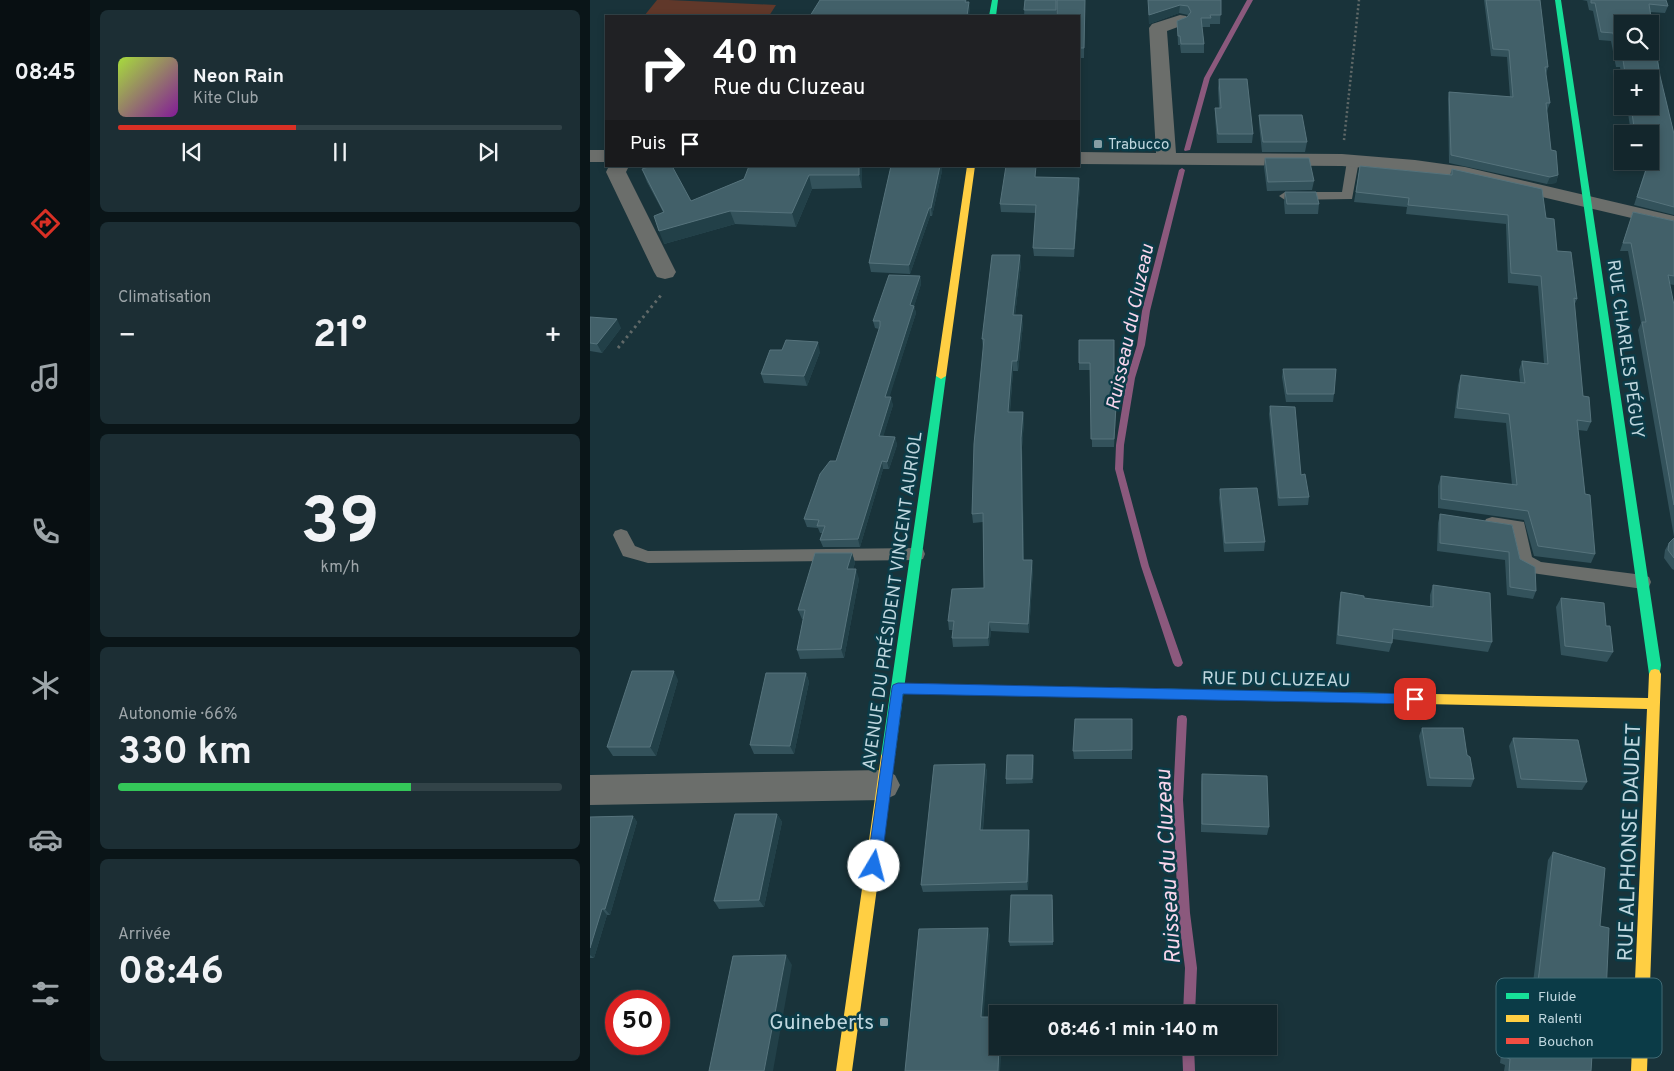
<!DOCTYPE html>
<html lang="fr">
<meta charset="utf-8">
<style>
body{margin:0;font-family:Overpass,sans-serif;background:#1c2e34;color:#f1f3f6;height:100vh;display:flex;flex-direction:column;font-size:19px;white-space:nowrap}
*{box-sizing:border-box;margin:0}
p{font-size:16px;color:#9da5a9}
.icon{flex:none;width:28px;height:28px;fill:none;stroke:currentColor;stroke-width:2;stroke-linecap:round;stroke-linejoin:round}
.map{position:relative;flex:1;overflow:hidden}
.sheet{display:flex;flex-direction:column;gap:10px;padding:10px;background:#0a1518;width:500px}
.sheet>*{flex:none}
.banner{position:absolute;left:15px;top:15px;width:475px;height:152px;border-radius:0px;box-shadow:0 2px 8px #0003,0 0 0 1px #324348;background:#202124;color:#fff;overflow:hidden}
.buttons{position:absolute;left:1024px;top:15px;display:grid;gap:10px}
.buttons a{display:grid;place-items:center;width:45px;height:45px;border-radius:0px;background:#13262c;box-shadow:0 2px 8px #0003,0 0 0 1px #324348;font-size:25px}
.speed{position:absolute;left:15px;top:990px;display:flex;gap:10px;font-size:25px;font-weight:700;text-align:center}
.speed>*{display:grid;place-content:center;width:65px;height:65px;border-radius:50%;background:#13262c;box-shadow:0 2px 8px #0003,0 0 0 1px #324348;line-height:1}
.speed .limit{border:8px solid #d22;background:#fff;color:#111}
.pin{position:absolute;display:grid;place-items:center;width:42px;height:42px;color:#fff;margin:-21px;border-radius:10px;box-shadow:0 2px 8px #0006}
.me{position:absolute;width:55px;margin:-28px;rotate:8deg;stroke-linejoin:round;filter:drop-shadow(0 0 4px #0008)}
.turn{display:flex;align-items:center;gap:18px;height:105px;padding:0 25px;font-size:22px}
.turn .icon{width:65px;height:65px;stroke-width:2.5}
.turn b{display:block;font-size:35px;line-height:42px}
.then{display:flex;align-items:center;height:48px;padding:0 25px;background:#0003;gap:10px;font-size:19px}
.big{font-size:38px;font-weight:700;line-height:1.1}
.sheet .tile{flex:1;display:flex;flex-direction:column;justify-content:center;gap:8px;min-width:0;padding:0 18px;border-radius:8px;background:#1c2e34}
.sheet .dial{align-items:center;gap:0}
.dial b{font-size:65px;line-height:1}
.song{display:flex;align-items:center;gap:15px}
.cover{width:60px;height:60px;border-radius:8px;background:linear-gradient(135deg,hsl(80 70% 55%),hsl(290 70% 35%))}
.played{height:5px;border-radius:2px;background:linear-gradient(90deg,#d93025 40%,#324348 40%)}
.keys{display:flex;justify-content:space-around;direction:ltr}
.heat{display:flex;justify-content:space-between;align-items:center;font-size:28px;direction:ltr}
.charge{height:8px;border-radius:4px;background:linear-gradient(90deg,#34c759 66%,#324348 0)}
.trip{position:absolute;left:399px;top:1005px;width:288px;height:50px;border-radius:0px;background:#13262c;box-shadow:0 2px 8px #0003,0 0 0 1px #324348;font-weight:700;line-height:50px;text-align:center}
main{display:flex;flex:1;min-height:0}
.menu{display:flex;flex-direction:column;width:90px;justify-content:space-around;align-items:center;background:#080f12;color:#9da5a9}
.menu .icon{width:35px;height:35px}
.menu .active{color:#d93025}
.menu b{font-size:22px;color:#f1f3f6}
.map>svg:first-child{display:block}
.green{fill:#60382a}
.lines{fill:none;stroke-linecap:round;stroke-linejoin:round}
.stream{fill:#8b597d;fill-rule:evenodd}
.path-far1{stroke:#606968;stroke-width:2.5;stroke-dasharray:2 2.5;stroke-linecap:butt}
.path{stroke:#606968;stroke-width:3;stroke-dasharray:2.5 4;stroke-linecap:butt}
.lane{fill:#6b6e6b;fill-rule:evenodd}
.street{fill:#6b6e6b;fill-rule:evenodd}
.fast{fill:#16e098;fill-rule:evenodd}
.slow{fill:#ffcf43;fill-rule:evenodd}
.jam{fill:#f24e42;fill-rule:evenodd}
.wall{fill:#33525b}
.shaded-wall{fill:#224048}
.building{fill:#426069;stroke:#56737c;fill-rule:evenodd}
.route{fill:#1a73e8;stroke:#114b97}
.poi-dot{fill:#869ea5;stroke:#0b3b47;stroke-width:2}
.labels{text-anchor:middle;stroke-width:5;stroke-linejoin:round;paint-order:stroke}
.far-poi-label{font-size:15px;fill:#c0d7df;stroke:#0b3b47;text-anchor:start}
.street-label{font-size:18px;fill:#c0d7df;stroke:#0b3b47}
.water-label{font-size:19px;font-style:italic;fill:#f9d6ec;stroke:#0b3b47}
.near-street-label{font-size:21px;fill:#c0d7df;stroke:#0b3b47}
.near-poi-label{font-size:21px;fill:#c0d7df;stroke:#0b3b47;text-anchor:end}
.near-water-label{font-size:22px;font-style:italic;fill:#f9d6ec;stroke:#0b3b47}
.key{fill:#0b3b47;stroke:#416a75;stroke-width:1}
.key-label{font-size:14px;fill:#c0d7df}
</style>
<main>
<nav class="menu">
<b>08:45</b>
<svg class="icon active" aria-label="directions" viewBox="0 0 24 24"><path d="M12 3l9 9-9 9-9-9zM9 14v-3h6M13 9l2 2-2 2"/></svg>
<svg class="icon" aria-label="music" viewBox="0 0 24 24"><path d="M9 18V5l10-2v13"/><circle cx="6" cy="18" r="3"/><circle cx="16" cy="16" r="3"/></svg>
<svg class="icon" aria-label="phone" viewBox="0 0 24 24"><path d="M5 4h4l2 5-3 2q2 4 5 5l2-3 5 2v4C11 20 4 13 5 4z"/></svg>
<svg class="icon" aria-label="climate" viewBox="0 0 24 24"><path d="M12 3v18M4 7l16 10M4 17L20 7"/></svg>
<svg class="icon" aria-label="car" viewBox="0 0 24 24"><path d="M5 17H2v-5l4-1 3-4h7l3 4 3 1v5h-3M9 17h6M6 11h13"/><circle cx="7" cy="17" r="2"/><circle cx="17" cy="17" r="2"/></svg>
<svg class="icon" aria-label="filters" viewBox="0 0 24 24"><path d="M4 7h16M4 17h16"/><circle cx="9" cy="7" r="2"/><circle cx="15" cy="17" r="2"/></svg>
</nav>
<section class="sheet">
<div class="tile">
<div class="song"><i class="cover"></i><div><b>Neon Rain</b><p>Kite Club</p></div></div>
<div class="played"></div>
<div class="keys"><svg class="icon" aria-label="previous" viewBox="0 0 24 24"><path d="M18 5L8 12l10 7zM5 5v14"/></svg><svg class="icon" aria-label="pause" viewBox="0 0 24 24"><path d="M8 5v14M16 5v14"/></svg><svg class="icon" aria-label="next" viewBox="0 0 24 24"><path d="M6 5l10 7-10 7zM19 5v14"/></svg></div>
</div>
<div class="tile"><p>Climatisation</p>
<div class="heat"><a>−</a><b class="big">21°</b><a>+</a></div>
</div>
<div class="tile dial"><b>39</b><p>km/h</p></div>
<div class="tile"><p>Autonomie · 66%</p><b class="big">330 km</b><div class="charge"></div></div>
<div class="tile"><p>Arrivée</p><b class="big">08:46</b></div>
</section>
<div class="map">
<svg width="1084" height="1071" viewBox="0 0 1084 1071">
<rect width="100%" height="100%" fill="#19333a"/>
<path class="green" d="M 67,0 L 79,0 L 186,5 L 179,16 L 54,16 Z"/>
<g class="lines">
<path class="stream" d="M 657,0 L 663,0 L 620,78 L 600,150 L 595,151 L 594,150 L 614,78 Z
M 592,168 L 595,170 L 560,311 L 555,345 L 545,378 L 534,445 L 533,469 L 559,566 L 593,663 L 591,666 L 588,667 L 585,666 L 583,663 L 551,566 L 525,469 L 526,445 L 537,378 L 547,345 L 552,311 L 589,170 Z
M 592,715 L 596,716 L 597,719 L 593,800 L 600,913 L 607,968 L 605,1014 L 593,1014 L 595,968 L 588,913 L 583,800 L 587,719 L 588,716 Z
M 592,1046 L 604,1046 L 605,1071 L 593,1071 Z"/>
<path class="path-far1" d="M 754,140 L 769,0"/>
<path class="path" d="M 28,348 L 72,294"/>
<path class="lane" d="M 763,157 L 769,161 L 762,199 L 695,200 L 689,196 L 695,192 L 752,192 L 757,161 Z
M 902,517 L 934,522 L 942,557 L 951,562 L 1053,575 L 1059,577 L 1061,582 L 1059,587 L 1053,589 L 942,573 L 928,566 L 926,561 L 921,531 L 896,527 L 894,523 L 896,519 Z
M 31,529 L 37,531 L 45,546 L 58,551 L 327,548 L 333,549 L 335,554 L 333,559 L 327,560 L 58,563 L 33,556 L 23,535 L 25,531 Z"/>
<path class="street" d="M 590,15 L 596,16 L 599,20 L 596,24 L 577,31 L 586,153 L 752,154 L 825,160 L 875,167 L 1084,216 L 1084,228 L 875,179 L 825,172 L 752,166 L 489,164 L 489,152 L 566,153 L 559,28 L 562,24 Z
M 0,150 L 16,150 L 16,162 L 0,162 Z
M 19,166 L 39,166 L 36,172 L 86,272 L 83,277 L 75,279 L 67,277 L 64,272 L 16,172 Z
M 294,770 L 305,775 L 310,785 L 305,795 L 294,800 L 0,805 L 0,775 Z"/>
<path class="fast" d="M 402,0 L 408,0 L 406,16 L 399,16 Z
M 965,0 L 971,0 L 1071,665 L 1069,678 L 1065,679 L 1061,678 L 1059,674 Z
M 351,373 L 356,376 L 305,756 L 303,760 L 298,762 L 293,760 L 291,756 L 346,376 Z
M 441,686 L 790,693 L 794,694 L 796,698 L 794,702 L 790,703 L 441,696 L 437,695 L 435,691 L 437,687 Z"/>
<path class="slow" d="M 377,166 L 385,166 L 356,376 L 351,379 L 346,376 Z
M 1065,669 L 1069,670 L 1071,674 L 1057,1071 L 1041,1071 L 1057,709 L 790,703 L 786,702 L 784,698 L 786,694 L 790,693 L 1058,698 L 1059,674 L 1061,670 Z
M 298,750 L 303,752 L 305,756 L 262,1071 L 246,1071 L 291,756 L 293,752 Z"/>
<path class="jam" d="M 308,683 L 441,686 L 445,687 L 447,691 L 445,695 L 441,696 L 308,693 L 304,692 L 302,688 L 304,684 Z"/>
</g>
<path class="wall" d="M 435,0 L 467,0 L 466,16 L 434,16 Z
M 495,0 L 494,58 L 489,58 L 489,16 Z
M 558,0 L 631,0 L 630,24 L 620,24 L 620,27 L 612,27 L 614,44 L 614,53 L 591,53 L 590,45 L 588,45 L 587,21 L 597,17 L 598,16 L 598,15 L 589,13 L 559,24 Z
M 894,0 L 950,0 L 958,67 L 956,75 L 960,103 L 957,111 L 961,150 L 968,175 L 966,183 L 957,184 L 859,163 L 858,99 L 859,92 L 920,97 L 917,57 L 901,56 Z
M 992,0 L 1076,0 L 1078,6 L 1075,13 L 1060,12 L 1070,76 L 1084,134 L 1084,215 L 1044,205 L 1058,161 L 1060,161 L 1060,134 L 1041,134 L 1037,106 L 1060,106 L 1060,79 L 1032,79 L 1032,82 L 1030,67 L 1026,67 L 1021,41 L 1009,40 L 1003,11 L 999,10 L 997,1 Z
M 629,79 L 663,134 L 662,143 L 627,143 L 625,117 L 625,108 L 629,108 L 628,88 Z
M 669,115 L 717,142 L 715,152 L 672,152 L 669,124 Z
M 675,158 L 724,181 L 722,190 L 677,191 L 674,167 Z
M 272,166 L 272,188 L 222,189 L 206,227 L 145,224 L 74,244 L 73,212 L 57,182 L 52,169 L 101,201 L 154,179 Z
M 301,166 L 352,166 L 352,171 L 342,216 L 340,216 L 320,274 L 281,272 L 279,263 Z
M 770,166 L 860,175 L 862,169 L 956,218 L 967,251 L 987,299 L 984,306 L 993,396 L 1001,422 L 997,431 L 988,430 L 995,494 L 1005,554 L 1001,563 L 944,556 L 934,520 L 848,508 L 848,486 L 851,476 L 922,485 L 916,423 L 864,418 L 868,385 L 871,375 L 930,382 L 929,370 L 932,361 L 954,363 L 948,286 L 918,283 L 916,224 L 816,214 L 817,207 L 764,202 Z
M 446,177 L 490,186 L 484,257 L 444,256 L 443,248 L 446,213 L 411,212 L 410,204 Z
M 695,192 L 729,204 L 728,214 L 695,214 L 694,202 Z
M 1043,212 L 1084,221 L 1084,285 L 1079,284 L 1084,305 L 1084,537 L 1048,330 L 1051,323 L 1038,251 L 1030,251 Z
M 431,264 L 425,315 L 433,324 L 428,371 L 423,371 L 420,412 L 433,412 L 434,421 L 432,447 L 434,560 L 443,569 L 439,633 L 401,631 L 399,646 L 363,647 L 362,638 L 363,630 L 359,630 L 358,621 L 394,588 L 393,522 L 383,523 L 382,514 L 394,348 L 393,348 L 392,339 Z
M 330,276 L 331,284 L 324,306 L 326,313 L 299,397 L 303,405 L 293,436 L 305,437 L 307,445 L 299,469 L 293,469 L 270,547 L 233,547 L 230,540 L 232,533 L 230,533 L 228,528 L 217,527 L 214,519 L 246,461 L 289,329 L 285,328 L 283,321 Z
M 0,317 L 31,328 L 12,353 L 0,351 Z
M 489,340 L 524,373 L 528,380 L 524,447 L 502,447 L 501,370 L 489,370 Z
M 192,350 L 230,352 L 217,386 L 174,383 L 171,374 Z
M 693,369 L 744,394 L 743,402 L 696,402 L 692,377 Z
M 680,406 L 711,475 L 719,497 L 718,505 L 688,506 L 679,414 Z
M 630,489 L 675,542 L 674,551 L 634,552 L 629,498 Z
M 850,514 L 922,525 L 930,559 L 946,591 L 943,599 L 917,595 L 915,560 L 847,551 L 848,523 Z
M 1084,538 L 1084,570 L 1082,569 L 1074,558 L 1075,550 L 1079,543 Z
M 262,553 L 265,563 L 263,569 L 269,579 L 254,658 L 210,659 L 207,650 L 213,619 L 212,619 L 208,610 Z
M 843,585 L 902,642 L 898,652 L 802,639 L 802,643 L 799,652 L 746,644 L 749,602 L 751,592 L 774,598 L 840,607 L 840,595 Z
M 971,598 L 1016,626 L 1023,652 L 1017,662 L 971,655 L 966,607 Z
M 216,673 L 219,682 L 204,754 L 164,754 L 160,745 Z
M 88,680 L 66,756 L 23,756 L 17,747 Z
M 542,719 L 542,759 L 484,759 L 483,751 Z
M 832,728 L 877,755 L 884,779 L 881,787 L 837,786 L 829,736 Z
M 923,738 L 997,782 L 992,790 L 927,788 L 919,746 Z
M 444,759 L 443,783 L 416,784 L 416,779 Z
M 395,764 L 397,772 L 393,830 L 440,838 L 438,890 L 333,892 L 331,885 Z
M 612,774 L 679,827 L 677,835 L 611,832 L 611,782 Z
M 187,814 L 192,822 L 174,907 L 129,909 L 124,901 Z
M 43,816 L 47,822 L 20,915 L 17,915 L 4,958 L 0,958 L 0,817 Z
M 963,852 L 1010,926 L 1016,995 L 1010,1002 L 1005,1000 L 1001,1071 L 914,1071 L 915,1065 L 910,1063 L 917,1008 L 922,1001 L 940,1007 L 958,860 Z
M 463,899 L 463,945 L 420,946 L 419,942 Z"/>
<path class="shaded-wall" d="M 379,2 L 380,10 L 379,16 L 377,16 Z
M 590,5 L 589,13 L 559,24 L 559,15 Z
M 269,166 L 272,166 L 272,188 L 269,175 Z
M 350,166 L 352,166 L 352,171 L 342,216 L 341,208 Z
M 219,175 L 222,189 L 206,227 L 202,213 Z
M 968,175 L 966,183 L 957,184 L 960,177 Z
M 489,178 L 490,186 L 484,257 L 484,249 Z
M 339,208 L 340,216 L 320,274 L 319,265 Z
M 140,211 L 145,224 L 74,244 L 69,231 Z
M 430,255 L 431,264 L 424,324 L 423,315 Z
M 330,276 L 331,284 L 322,313 L 320,305 Z
M 324,306 L 326,313 L 297,405 L 295,397 Z
M 432,315 L 433,324 L 428,371 L 427,361 Z
M 27,319 L 31,328 L 12,353 L 7,344 Z
M 228,342 L 230,352 L 217,386 L 214,376 Z
M 422,361 L 423,371 L 419,421 L 418,412 Z
M 528,373 L 528,380 L 524,447 L 524,439 Z
M 301,397 L 303,405 L 291,444 L 289,436 Z
M 433,412 L 434,421 L 432,447 L 434,569 L 433,560 L 431,438 Z
M 305,437 L 307,445 L 299,469 L 297,462 Z
M 292,461 L 293,469 L 270,547 L 268,539 Z
M 262,553 L 265,563 L 260,579 L 257,569 Z
M 442,560 L 443,569 L 439,633 L 438,624 Z
M 266,569 L 269,579 L 254,658 L 251,649 Z
M 399,622 L 401,631 L 399,646 L 398,638 Z
M 84,671 L 88,680 L 66,756 L 60,747 Z
M 216,673 L 219,682 L 204,754 L 200,746 Z
M 443,755 L 444,759 L 443,783 L 442,779 Z
M 395,764 L 397,772 L 392,837 L 390,830 Z
M 187,814 L 192,822 L 174,907 L 169,900 Z
M 43,816 L 47,822 L 20,915 L 15,909 Z
M 439,830 L 440,838 L 438,890 L 437,882 Z
M 12,909 L 17,915 L 4,958 L 0,955 L 0,948 Z
M 398,928 L 400,935 L 393,1023 L 391,1017 Z
M 196,955 L 202,965 L 183,1071 L 174,1071 Z
M 409,1046 L 412,1046 L 410,1071 L 408,1071 Z"/>
<path class="building" d="M 230,0 L 376,0 L 375,2 L 379,2 L 377,16 L 220,16 Z
M 435,0 L 466,0 L 466,10 L 434,10 Z
M 467,0 L 495,0 L 494,48 L 489,48 L 489,16 L 467,16 Z
M 558,0 L 631,0 L 631,15 L 620,15 L 621,18 L 611,18 L 614,44 L 591,44 L 590,36 L 588,36 L 587,21 L 597,17 L 601,12 L 598,6 L 590,5 L 559,15 Z
M 896,0 L 950,0 L 958,67 L 955,67 L 960,103 L 956,103 L 961,150 L 966,151 L 968,175 L 960,177 L 861,155 L 859,92 L 923,97 L 919,50 L 903,49 Z
M 1001,0 L 1076,0 L 1078,6 L 1059,4 L 1070,76 L 1084,134 L 1084,207 L 1047,197 L 1059,161 L 1060,161 L 1060,157 L 1062,152 L 1060,152 L 1060,134 L 1045,134 L 1041,106 L 1060,106 L 1060,79 L 1036,79 L 1033,60 L 1029,60 L 1023,33 L 1011,32 L 1005,3 L 1001,3 ZM 1032,24 L 1060,24 L 1060,51 L 1032,51 Z
M 629,79 L 657,79 L 663,134 L 628,134 L 625,108 L 631,108 Z
M 669,115 L 712,115 L 717,142 L 673,142 Z
M 675,158 L 719,158 L 724,181 L 678,182 Z
M 62,166 L 82,166 L 101,201 L 154,179 L 159,166 L 269,166 L 269,175 L 219,175 L 202,213 L 140,211 L 69,231 L 64,216 L 74,212 L 52,169 Z
M 301,166 L 350,166 L 341,208 L 339,208 L 319,265 L 279,263 Z
M 416,166 L 446,166 L 445,177 L 489,178 L 484,249 L 443,248 L 446,205 L 410,204 Z
M 770,166 L 862,175 L 862,169 L 952,189 L 956,218 L 964,219 L 967,251 L 981,252 L 987,299 L 984,298 L 993,396 L 999,397 L 1001,422 L 987,420 L 995,494 L 1000,495 L 1005,554 L 948,546 L 938,511 L 851,499 L 851,476 L 927,485 L 919,414 L 867,408 L 871,375 L 935,383 L 932,361 L 958,364 L 951,276 L 921,273 L 918,215 L 818,205 L 819,198 L 766,192 Z
M 695,192 L 726,192 L 729,204 L 697,204 Z
M 1043,212 L 1084,221 L 1084,276 L 1078,275 L 1084,305 L 1084,505 L 1052,322 L 1056,322 L 1041,243 L 1033,243 Z
M 402,255 L 430,255 L 423,315 L 432,315 L 427,361 L 422,361 L 418,412 L 433,412 L 431,438 L 433,560 L 442,560 L 438,624 L 399,622 L 398,638 L 362,638 L 364,621 L 358,621 L 362,589 L 394,588 L 393,513 L 382,514 L 384,444 L 394,339 L 392,339 Z
M 299,275 L 330,276 L 320,305 L 324,306 L 295,397 L 301,397 L 289,436 L 305,437 L 297,462 L 292,461 L 268,539 L 230,540 L 235,526 L 227,526 L 229,520 L 214,519 L 230,474 L 240,461 L 246,461 L 290,326 L 290,321 L 283,321 Z
M 0,317 L 27,319 L 7,344 L 0,343 Z
M 196,340 L 228,342 L 214,376 L 171,374 L 180,350 L 192,350 Z
M 489,340 L 524,340 L 524,373 L 528,373 L 524,439 L 501,439 L 500,363 L 489,363 Z
M 693,369 L 746,369 L 744,394 L 697,394 Z
M 680,406 L 705,407 L 711,475 L 715,474 L 719,497 L 689,498 Z
M 667,488 L 675,542 L 635,543 L 630,489 Z
M 850,514 L 922,525 L 930,559 L 945,567 L 946,591 L 920,587 L 919,552 L 850,543 Z
M 1084,538 L 1084,558 L 1078,550 L 1079,543 Z
M 225,553 L 262,553 L 257,569 L 266,569 L 251,649 L 207,650 L 215,610 L 208,610 Z
M 843,585 L 900,593 L 902,642 L 803,629 L 802,643 L 748,635 L 751,592 L 774,596 L 774,598 L 843,607 Z
M 971,598 L 1014,603 L 1016,626 L 1020,626 L 1023,652 L 975,646 Z
M 42,671 L 84,671 L 60,747 L 17,747 Z
M 176,673 L 216,673 L 200,746 L 160,745 Z
M 485,719 L 542,719 L 542,750 L 483,751 Z
M 832,728 L 873,728 L 877,755 L 880,757 L 884,779 L 840,778 Z
M 923,738 L 988,740 L 997,782 L 931,779 Z
M 417,755 L 443,755 L 442,779 L 416,779 Z
M 395,764 L 390,830 L 439,830 L 437,882 L 331,885 L 344,765 Z
M 612,774 L 677,776 L 679,827 L 612,824 Z
M 145,814 L 187,814 L 169,900 L 124,901 Z
M 43,816 L 15,909 L 12,909 L 0,948 L 0,817 Z
M 963,852 L 1015,868 L 1010,926 L 1019,928 L 1016,995 L 1006,991 L 1001,1071 L 919,1071 L 920,1059 L 915,1057 L 922,1001 L 945,1008 Z
M 421,895 L 462,895 L 463,942 L 419,942 Z
M 398,928 L 391,1017 L 408,1017 L 408,1046 L 409,1046 L 408,1071 L 315,1071 L 329,929 Z
M 196,955 L 174,1071 L 119,1071 L 143,956 Z"/>
<path class="route" d="M 308,683 L 825,694 L 829,695 L 831,699 L 829,703 L 825,704 L 313,694 L 291,866 L 289,870 L 284,872 L 279,870 L 277,866 L 302,688 L 303,685 Z"/>
<g class="poi-dot">
<rect x="503" y="139" width="10" height="10" rx="2.5"/>
<rect x="289" y="1017" width="10" height="10" rx="2.5"/>
</g>
<g class="labels">
<g class="far-poi-label">
<text x="518" y="149">Trabucco</text>
</g>
<g class="street-label">
<text transform="translate(1036 349) rotate(82)" y="6">RUE CHARLES PÉGUY</text>
<text transform="translate(302 601) rotate(-82)" y="6">AVENUE DU PRÉSIDENT VINCENT AURIOL</text>
<text transform="translate(686 679) rotate(1)" y="6">RUE DU CLUZEAU</text>
</g>
<g class="water-label">
<text transform="translate(539 327) rotate(-78)" y="7">Ruisseau du Cluzeau</text>
</g>
<g class="near-street-label">
<text transform="translate(1039 842) rotate(-88)" y="7">RUE ALPHONSE DAUDET</text>
</g>
<g class="near-poi-label">
<text x="284" y="1029">Guineberts</text>
</g>
<g class="near-water-label">
<text transform="translate(577 867) rotate(-93)" y="8">Ruisseau du Cluzeau</text>
</g>
</g>
<rect x="906" y="978" width="166" height="80" rx="8" class="key"/>
<rect x="916" y="993" width="23" height="6" fill="#16e098"/>
<rect x="916" y="1015" width="23" height="7" fill="#ffcf43"/>
<rect x="916" y="1038" width="23" height="6" fill="#f24e42"/>
<g class="key-label">
<text x="948" y="1001">Fluide</text>
<text x="948" y="1023">Ralenti</text>
<text x="948" y="1046">Bouchon</text>
</g>
</svg>
<div class="buttons">
<a><svg class="icon" aria-label="search" viewBox="0 0 24 24"><circle cx="10" cy="10" r="6"/><path d="M15 15l6 6"/></svg></a>
<a>+</a>
<a>−</a>
</div>
<div class="speed"><div class="limit">50</div></div>
<div class="pin" style="left:825px;top:699px;background:#d93025"><svg class="icon" aria-label="arrive" viewBox="0 0 24 24"><path d="M6 21V4h12l-3 4 3 4H6"/></svg></div>
<svg class="me" style="left:284px;top:866px" viewBox="-20 -20 40 40"><circle r="19" fill="#fff"/><path d="M0-13L10 11 0 6-10 11z" fill="#1a73e8"/></svg>
<div class="trip">08:46 · 1 min · 140 m</div>
<div class="banner">
<div class="turn"><svg class="icon" aria-label="right" viewBox="0 0 24 24"><path d="M7 20v-9h11M14 6l5 5-5 5"/></svg><div><b>40 m</b>Rue du Cluzeau</div></div>
<div class="then">Puis<svg class="icon" aria-label="arrive" viewBox="0 0 24 24"><path d="M6 21V4h12l-3 4 3 4H6"/></svg></div>
</div>
</div>
</main>
